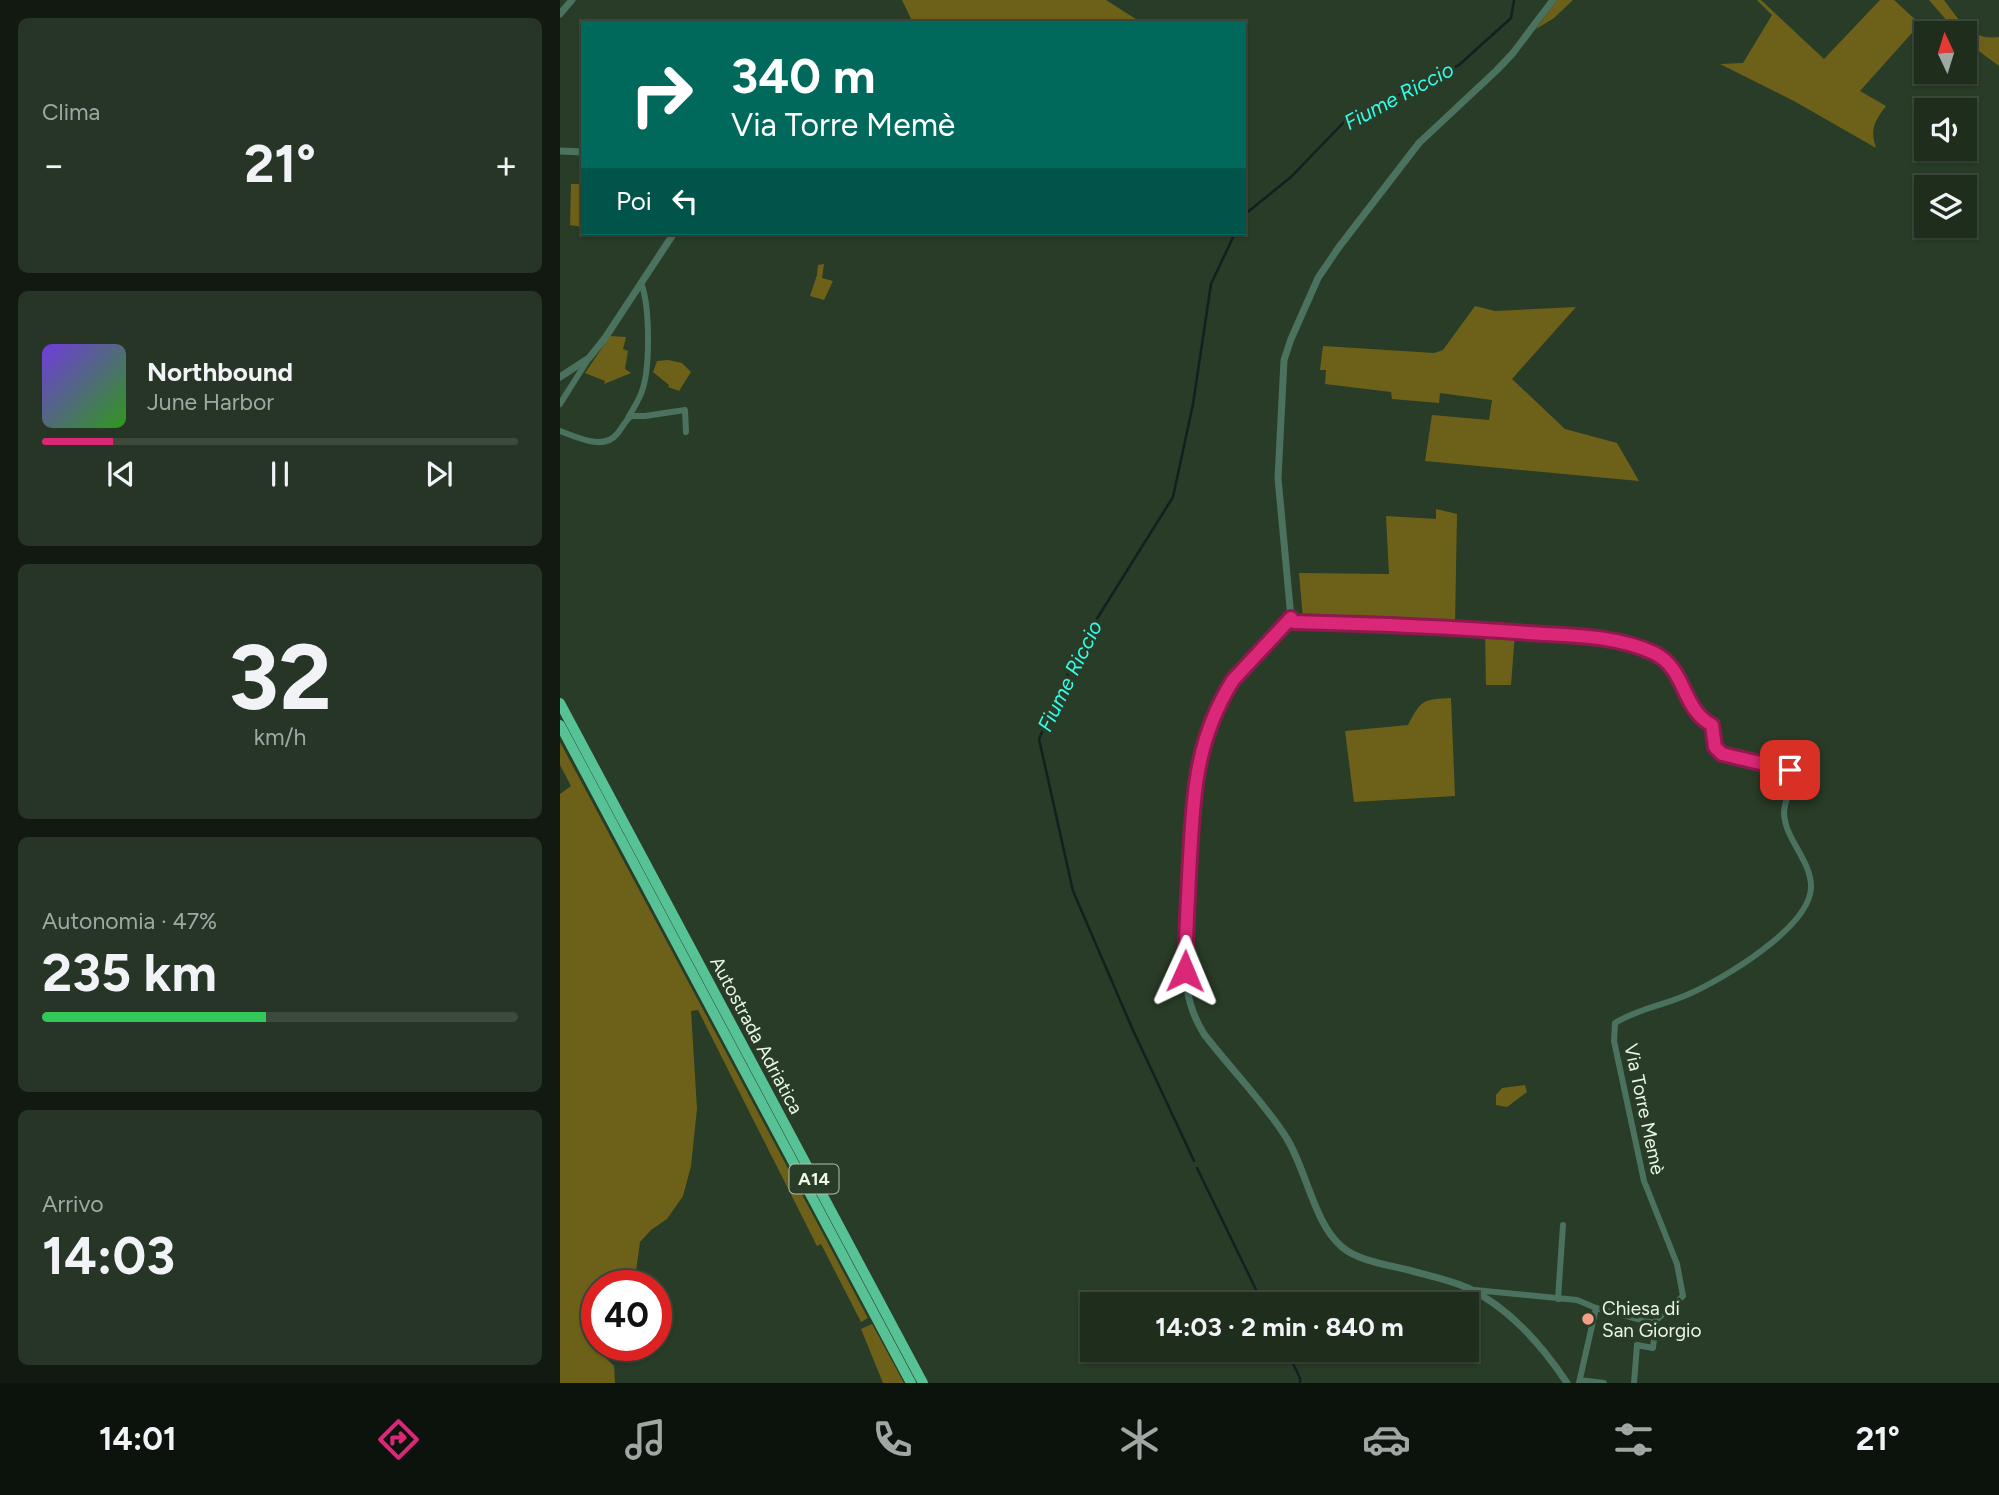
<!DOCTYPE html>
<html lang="it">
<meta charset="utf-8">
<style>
body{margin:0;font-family:Figtree,sans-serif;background:#273526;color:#f1f3f6;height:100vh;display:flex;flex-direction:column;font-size:26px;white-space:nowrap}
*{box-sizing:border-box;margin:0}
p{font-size:23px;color:#a1a8a4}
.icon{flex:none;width:38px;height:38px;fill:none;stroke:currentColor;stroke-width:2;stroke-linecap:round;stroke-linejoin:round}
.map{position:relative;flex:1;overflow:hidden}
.side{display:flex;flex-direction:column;gap:18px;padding:18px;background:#111910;width:560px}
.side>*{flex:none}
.hud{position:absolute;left:21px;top:21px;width:665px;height:214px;border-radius:0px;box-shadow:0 2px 5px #0004,0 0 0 2px #3c493b;background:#00695c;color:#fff;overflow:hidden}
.needle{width:46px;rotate:356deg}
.buttons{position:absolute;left:1354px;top:21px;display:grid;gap:14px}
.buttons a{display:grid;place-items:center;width:63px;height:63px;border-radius:0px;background:#1f2d1d;box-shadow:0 2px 5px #0004,0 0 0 2px #3c493b;font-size:35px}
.speed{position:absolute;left:21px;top:1270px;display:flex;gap:14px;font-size:35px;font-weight:700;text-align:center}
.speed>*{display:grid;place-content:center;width:91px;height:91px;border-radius:50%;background:#1f2d1d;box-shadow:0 2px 5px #0004,0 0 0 2px #3c493b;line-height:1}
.speed .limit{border:10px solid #d22;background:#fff;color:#111}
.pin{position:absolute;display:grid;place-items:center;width:60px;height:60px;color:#fff;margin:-30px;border-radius:14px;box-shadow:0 4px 10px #0006}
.me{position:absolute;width:77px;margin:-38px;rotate:1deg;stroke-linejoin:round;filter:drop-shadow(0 0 5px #0008)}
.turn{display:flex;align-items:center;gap:24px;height:147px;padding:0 35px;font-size:32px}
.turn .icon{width:91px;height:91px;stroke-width:2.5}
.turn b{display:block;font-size:49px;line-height:60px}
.then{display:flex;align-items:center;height:66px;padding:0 35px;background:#0003;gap:14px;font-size:26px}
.big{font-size:52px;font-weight:700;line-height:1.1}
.side .card{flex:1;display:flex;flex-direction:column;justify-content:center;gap:10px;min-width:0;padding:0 24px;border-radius:10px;background:#273526}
.side .dial{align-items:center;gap:0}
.dial b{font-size:91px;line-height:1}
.song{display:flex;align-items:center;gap:21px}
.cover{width:84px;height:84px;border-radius:10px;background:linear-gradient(135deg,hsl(260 70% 55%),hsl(110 70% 35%))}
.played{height:7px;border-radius:4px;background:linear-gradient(90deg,#db2777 15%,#3c493b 15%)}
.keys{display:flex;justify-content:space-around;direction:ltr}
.heat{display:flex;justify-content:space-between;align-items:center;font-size:38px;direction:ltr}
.charge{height:10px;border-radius:5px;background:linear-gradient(90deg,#34c759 47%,#3c493b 0)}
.trip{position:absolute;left:520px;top:1292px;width:399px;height:70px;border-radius:0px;background:#1f2d1d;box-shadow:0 2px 5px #0004,0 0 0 2px #3c493b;font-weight:700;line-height:70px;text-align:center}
.tabs{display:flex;height:112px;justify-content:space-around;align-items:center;background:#0c120c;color:#a1a8a4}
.tabs .icon{width:49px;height:49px}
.tabs .active{color:#db2777}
.tabs b{font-size:32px;color:#f1f3f6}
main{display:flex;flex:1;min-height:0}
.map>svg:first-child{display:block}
.green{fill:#6d611a}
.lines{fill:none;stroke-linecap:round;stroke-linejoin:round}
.stream{stroke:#10211f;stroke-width:2.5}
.minor{stroke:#4a725f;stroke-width:6}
.tertiary{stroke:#4a725f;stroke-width:7}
.motorway{stroke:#57c295;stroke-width:10}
.route-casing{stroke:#8e194d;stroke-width:18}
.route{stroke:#db2777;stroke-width:12}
.poi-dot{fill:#f49e88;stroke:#293c27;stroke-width:2.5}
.labels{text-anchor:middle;stroke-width:7;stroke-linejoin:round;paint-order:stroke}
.shield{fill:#293c27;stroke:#b1bfaf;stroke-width:2}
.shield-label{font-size:18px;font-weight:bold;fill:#ebf7e9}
.street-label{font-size:19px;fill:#ebf7e9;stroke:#293c27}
.poi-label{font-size:19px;fill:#ebf7e9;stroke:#293c27;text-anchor:start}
.water-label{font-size:21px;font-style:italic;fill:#34fce9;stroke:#293c27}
</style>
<main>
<section class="side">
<div class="card"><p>Clima</p>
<div class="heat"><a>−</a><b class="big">21°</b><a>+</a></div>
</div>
<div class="card">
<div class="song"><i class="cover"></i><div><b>Northbound</b><p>June Harbor</p></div></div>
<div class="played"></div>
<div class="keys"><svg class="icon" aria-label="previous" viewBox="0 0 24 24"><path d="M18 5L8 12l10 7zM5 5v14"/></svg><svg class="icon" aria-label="pause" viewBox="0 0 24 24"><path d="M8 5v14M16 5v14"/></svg><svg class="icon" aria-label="next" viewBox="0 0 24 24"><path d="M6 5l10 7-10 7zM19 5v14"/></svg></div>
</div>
<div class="card dial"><b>32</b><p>km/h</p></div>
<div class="card"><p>Autonomia · 47%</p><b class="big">235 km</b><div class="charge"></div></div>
<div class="card"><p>Arrivo</p><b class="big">14:03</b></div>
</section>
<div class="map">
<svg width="1439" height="1383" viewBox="0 0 1439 1383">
<rect width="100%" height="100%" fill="#293c27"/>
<path class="green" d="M 342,0 L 546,0 L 582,23 L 353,23 Z
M 997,0 L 1013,0 L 994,18 L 976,29 Z
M 1197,0 L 1201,0 L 1264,59 L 1320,0 L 1334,0 L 1360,24 L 1300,91 L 1326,106 C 1314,122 1310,129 1316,148 L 1234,101 L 1160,64 L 1183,63 L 1212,15 Z
M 1369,0 L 1384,0 C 1399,20 1411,41 1439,37 L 1439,66 L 1412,46 L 1405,53 L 1405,33 L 1395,33 L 1395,30 Z
M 11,184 L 23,184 L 23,227 L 10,225 Z
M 264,264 L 262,278 L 273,281 L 264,300 L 250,296 L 257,275 L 258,265 Z
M 915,306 L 935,311 L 1016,307 L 952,379 L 1005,429 L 1057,443 L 1079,481 L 865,461 L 872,415 L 929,420 L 932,400 L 880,393 L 879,403 L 832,399 L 831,392 L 765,384 L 766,370 L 760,370 L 763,346 L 874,353 L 883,350 Z
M 50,336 L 66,337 L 63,349 L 68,351 L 65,369 L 71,373 L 44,384 L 45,381 L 25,373 Z
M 108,360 L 122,363 L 131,372 L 119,391 L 108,387 L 109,385 L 93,372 L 97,361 Z
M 876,509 L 897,514 L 895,625 L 743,619 L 739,573 L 829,574 L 826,516 L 876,519 Z
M 925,630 L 955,633 L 951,685 L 926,685 Z
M 891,698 L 895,796 L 794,802 L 785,731 L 848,725 C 861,700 863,699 891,698 Z
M 0,742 L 308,1318 L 301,1322 L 261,1244 L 257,1246 L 138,1010 L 131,1011 L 137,1109 L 131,1166 L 123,1196 L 107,1219 L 91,1230 L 80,1242 L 74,1286 L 37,1286 L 37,1311 L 31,1319 L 37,1346 L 40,1346 L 47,1359 L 54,1366 L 55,1383 L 0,1383 L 0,794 L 11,786 L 0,765 Z
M 965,1085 L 967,1092 L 947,1107 L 936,1105 L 936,1095 L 942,1088 Z
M 312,1324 L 344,1383 L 323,1383 L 301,1329 Z"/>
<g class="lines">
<path class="stream" d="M 684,215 L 731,177 L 784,122 L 899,65 L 951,18 L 954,0
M 634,1161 L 572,1028 L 513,891 L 479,739 L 523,641 L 613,497 L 633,404 L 651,284 L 675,233
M 637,1168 L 703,1304
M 726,1349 L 740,1378 L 740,1383"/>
<path class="minor" d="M 0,404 L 29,358
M 68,418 C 73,409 80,399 83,388 C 90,365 90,305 81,283
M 0,431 C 17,437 43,451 57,434 C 62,428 65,421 71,416 L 85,416 L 125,410 L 126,432
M 731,618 L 734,622 C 811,624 887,627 963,632 C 1007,635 1053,634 1094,653 C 1126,667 1122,710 1152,725 L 1155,747 L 1162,754 L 1233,771 C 1235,785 1224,798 1224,813 C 1225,840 1252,861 1251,888 C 1249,928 1163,979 1129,994 C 1105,1005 1077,1009 1055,1023 L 1054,1041 L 1084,1181 L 1117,1264 L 1123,1296 L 1093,1323 L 1036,1308 L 1017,1300 L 915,1290
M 998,1299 L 1003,1225
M 1020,1380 L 1044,1383
M 1019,1383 L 1036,1308
M 1074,1383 L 1077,1345 L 1093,1348 L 1096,1322"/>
<path class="tertiary" d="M 993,0 L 953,53 L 937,70 L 859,143 L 779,247 L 758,278 L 731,339 L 724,360 L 718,478 L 731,618 L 673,680 L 649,730 L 640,756 L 634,793 L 625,971 C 627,995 631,1013 644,1034 C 670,1068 701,1099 724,1134 C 746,1166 753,1223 782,1247 C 800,1262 830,1265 852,1271 C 871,1276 890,1280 908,1288 C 949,1308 982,1345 1007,1383
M 0,14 L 12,0
M 0,151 L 23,152
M 0,377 L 29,358 L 45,338 L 114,233"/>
<path class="motorway" d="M 0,703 L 363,1383
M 0,725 L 351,1383"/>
</g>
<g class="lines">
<g class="route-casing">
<path id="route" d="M 625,971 C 626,933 628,895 630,857 C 634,790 636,739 673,680 L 731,618 L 734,622 C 813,624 890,627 968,633 C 1011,636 1055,635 1094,653 C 1126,668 1122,710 1152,725 L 1155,747 L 1162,754 L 1230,770"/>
</g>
<use href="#route" class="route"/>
</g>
<circle class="poi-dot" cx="1028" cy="1319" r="7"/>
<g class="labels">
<rect class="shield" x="229.5" y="1164.5" width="49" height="29" rx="5"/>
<g class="shield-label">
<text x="254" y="1185">A14</text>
</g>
<g class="street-label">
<text transform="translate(197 1035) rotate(62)" y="7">Autostrada Adriatica</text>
<text transform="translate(1085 1109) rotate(78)" y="7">Via Torre Memè</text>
</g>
<g class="poi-label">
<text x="1042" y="1315">Chiesa di<tspan x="1042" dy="22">San Giorgio</tspan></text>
</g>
<g class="water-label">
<text transform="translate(839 96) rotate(-28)" y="7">Fiume Riccio</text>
<text transform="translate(510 676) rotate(-64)" y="7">Fiume Riccio</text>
</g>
</g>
</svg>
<div class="buttons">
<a><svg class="needle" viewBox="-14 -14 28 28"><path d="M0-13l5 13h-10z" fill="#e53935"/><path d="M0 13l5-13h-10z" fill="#a1a8a4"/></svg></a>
<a><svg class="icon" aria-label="sound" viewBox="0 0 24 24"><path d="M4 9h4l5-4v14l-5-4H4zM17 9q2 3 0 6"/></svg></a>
<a><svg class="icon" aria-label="layers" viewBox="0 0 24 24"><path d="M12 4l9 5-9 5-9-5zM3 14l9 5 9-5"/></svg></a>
</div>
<div class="speed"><div class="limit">40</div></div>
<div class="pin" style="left:1230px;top:770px;background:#d93025"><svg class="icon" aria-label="arrive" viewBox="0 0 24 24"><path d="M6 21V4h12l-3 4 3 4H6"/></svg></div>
<svg class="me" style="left:625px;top:971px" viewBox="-20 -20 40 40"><path d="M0-17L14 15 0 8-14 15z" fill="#db2777" stroke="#fff" stroke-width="4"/></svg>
<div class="trip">14:03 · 2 min · 840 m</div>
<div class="hud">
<div class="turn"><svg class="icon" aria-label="right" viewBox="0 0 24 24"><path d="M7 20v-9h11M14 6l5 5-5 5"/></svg><div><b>340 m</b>Via Torre Memè</div></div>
<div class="then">Poi<svg class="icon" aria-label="left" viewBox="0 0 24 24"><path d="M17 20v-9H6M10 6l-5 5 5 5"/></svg></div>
</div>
</div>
</main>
<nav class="tabs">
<b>14:01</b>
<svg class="icon active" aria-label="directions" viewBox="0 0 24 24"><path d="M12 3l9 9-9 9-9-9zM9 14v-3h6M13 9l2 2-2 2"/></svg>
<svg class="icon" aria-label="music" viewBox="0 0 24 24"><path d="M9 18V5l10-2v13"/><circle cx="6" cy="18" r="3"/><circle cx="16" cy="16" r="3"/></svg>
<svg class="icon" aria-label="phone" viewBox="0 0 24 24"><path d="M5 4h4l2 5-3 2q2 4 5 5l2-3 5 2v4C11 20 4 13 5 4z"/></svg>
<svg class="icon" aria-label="climate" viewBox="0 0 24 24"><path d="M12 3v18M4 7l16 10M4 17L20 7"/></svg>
<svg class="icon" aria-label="car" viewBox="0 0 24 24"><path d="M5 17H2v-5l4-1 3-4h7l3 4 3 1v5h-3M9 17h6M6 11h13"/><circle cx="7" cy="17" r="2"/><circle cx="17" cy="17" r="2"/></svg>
<svg class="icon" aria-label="filters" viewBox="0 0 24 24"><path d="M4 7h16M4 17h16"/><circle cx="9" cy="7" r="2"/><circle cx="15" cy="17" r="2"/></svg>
<b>21°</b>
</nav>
